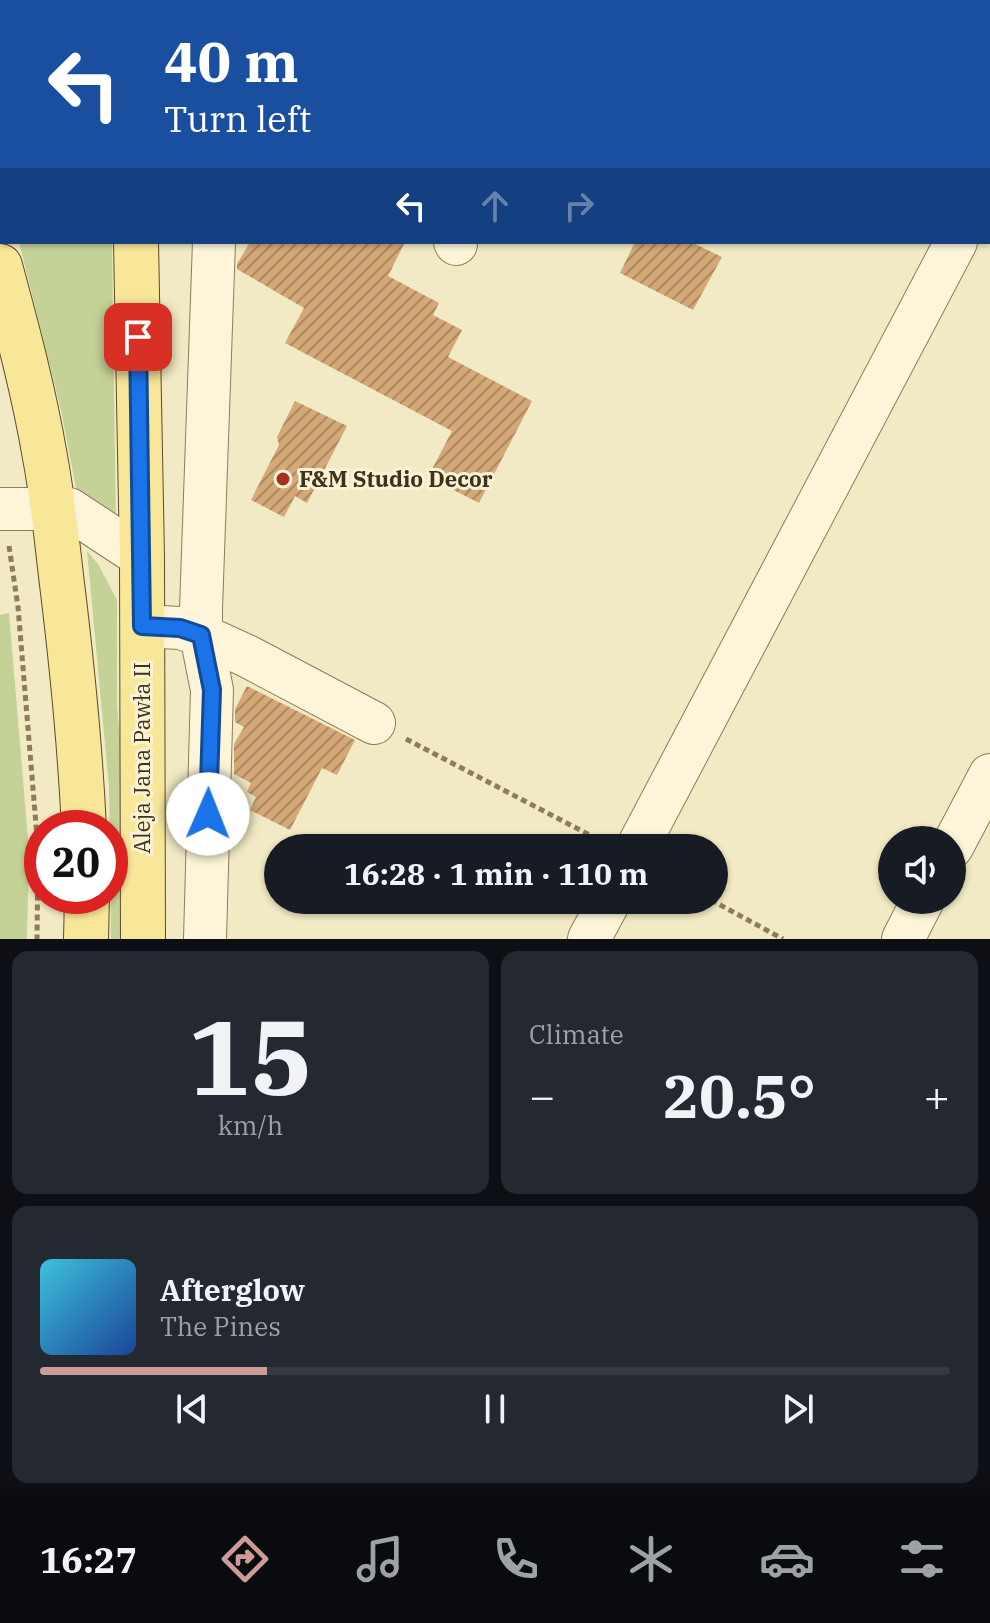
<!DOCTYPE html>
<meta charset="utf-8">
<style>
body{margin:0;font-family:"IBM Plex Serif",serif;background:#242831;color:#f1f3f6;height:100vh;display:flex;flex-direction:column;font-size:30px;white-space:nowrap}
*{box-sizing:border-box;margin:0}
p{font-size:26px;color:#9ea1a6}
.icon{flex:none;width:44px;height:44px;fill:none;stroke:currentColor;stroke-width:2;stroke-linecap:round;stroke-linejoin:round}
.map{position:relative;height:939px;overflow:hidden}
.panel{display:flex;flex-direction:column;gap:12px;padding:12px;background:#0d0f14;flex:1}
.panel>*{flex:none}
.top-card{position:absolute;left:0px;top:0px;width:990px;height:244px;box-shadow:0 2px 6px #0004;background:#1a4fa0;color:#fff;overflow:hidden}
.buttons{position:absolute;left:878px;top:826px;display:grid;gap:16px}
.buttons a{display:grid;place-items:center;width:88px;height:88px;border-radius:50%;background:#171b24;box-shadow:0 2px 6px #0004;font-size:40px}
.speed{position:absolute;left:24px;top:810px;display:flex;gap:16px;font-size:40px;font-weight:700;text-align:center}
.speed>*{display:grid;place-content:center;width:104px;height:104px;border-radius:50%;background:#171b24;box-shadow:0 2px 6px #0004;line-height:1}
.speed .limit{border:12px solid #d22;background:#fff;color:#111}
.pin{position:absolute;display:grid;place-items:center;width:68px;height:68px;color:#fff;margin:-34px;border-radius:16px;box-shadow:0 4px 12px #0006}
.me{position:absolute;width:88px;margin:-44px;rotate:1deg;stroke-linejoin:round;filter:drop-shadow(0 0 6px #0008)}
.turn{display:flex;align-items:center;gap:28px;height:168px;padding:0 32px;font-size:36px}
.turn .icon{width:104px;height:104px;stroke-width:2.5}
.turn b{display:block;font-size:56px;line-height:68px}
.lanes{display:flex;align-items:center;height:76px;padding:0 32px;background:#0003;justify-content:center;gap:40px;direction:ltr}
.lanes .off{opacity:.35}
.big{font-size:60px;font-weight:800;line-height:1.1}
.panel .widget{flex:1;display:flex;flex-direction:column;justify-content:center;gap:12px;min-width:0;padding:0 28px;border-radius:16px;background:#242831}
.panel .dial{align-items:center;gap:0}
.dial b{font-size:104px;line-height:1}
.song{display:flex;align-items:center;gap:24px}
.cover{width:96px;height:96px;border-radius:12px;background:linear-gradient(135deg,hsl(190 70% 55%),hsl(220 70% 35%))}
.played{height:8px;border-radius:4px;background:linear-gradient(90deg,#ce9c97 25%,#363941 25%)}
.keys{display:flex;justify-content:space-around;direction:ltr}
.heat{display:flex;justify-content:space-between;align-items:center;font-size:44px;direction:ltr}
.panel .tiles{flex:1;display:grid;gap:12px;grid-template-columns:1fr 1fr}
.widget:last-child{grid-column:span 2}
.trip{position:absolute;left:264px;top:834px;width:464px;height:80px;border-radius:40px;background:#171b24;box-shadow:0 2px 6px #0004;font-weight:800;line-height:80px;text-align:center}
.tab-bar{display:flex;height:128px;justify-content:space-around;align-items:center;background:#090b0e;color:#9ea1a6}
.tab-bar .icon{width:56px;height:56px}
.tab-bar .on{color:#ce9c97}
.tab-bar b{font-size:36px;color:#f1f3f6}
.map>svg:first-child{display:block}
.grass{fill:#c4d297}
.building{fill:url(#building-hatch)}
.lines{fill:none;stroke-linecap:round;stroke-linejoin:round}
.minor-casing{stroke:#8f7c58;stroke-width:44}
.major-casing{stroke:#5d492d;stroke-width:46}
.path{stroke:#8f7c58;stroke-width:5;stroke-dasharray:6 4;stroke-linecap:butt}
.minor{stroke:#fcf5d9;stroke-width:42}
.major{stroke:#f8e699;stroke-width:44}
.route-casing{stroke:#114b97;stroke-width:20}
.route{stroke:#1a73e8;stroke-width:14}
.poi-dot{fill:#a43122;stroke:#f9f3d5;stroke-width:3}
.labels{text-anchor:middle;stroke-width:6;stroke-linejoin:round;paint-order:stroke}
.poi-label{font-size:22px;font-weight:bold;fill:#3e311e;stroke:#f9f3d5;text-anchor:start}
.street-label{font-size:22px;fill:#3e311e;stroke:#f9f3d5}
</style>
<div class="map">
<svg width="990" height="939" viewBox="0 0 990 939">
<defs>
<pattern id="building-hatch" width="6" height="6" patternUnits="userSpaceOnUse" patternTransform="scale(2)"><rect width="6" height="6" fill="#d4a877"/><path d="M-1 1l2-2M0 6l6-6M5 7l2-2" fill="none" stroke="#ad8961"/></pattern>
</defs>
<rect width="100%" height="100%" fill="#f2eac4"/>
<path class="grass" d="M 19,242 L 112,242 L 116,529 L 79,504 L 61,410 Z
M 87,551 L 98,564 L 117,600 L 117,704 L 126,805 L 128,939 L 111,939 L 109,787 Z
M 9,613 L 29,851 L 27,939 L 0,939 L 0,615 Z"/>
<path class="building" d="M 250,242 L 405,242 L 388,276 L 439,303 L 433,315 L 462,330 L 448,357 L 532,401 L 479,503 L 428,477 L 452,431 L 285,343 L 304,308 L 237,269 L 237,264 Z
M 635,242 L 691,242 L 722,257 L 693,310 L 620,273 Z
M 295,401 L 347,426 L 307,503 L 295,496 L 284,517 L 251,500 L 279,445 L 277,437 Z
M 247,686 L 355,740 L 337,775 L 322,768 L 290,830 L 250,810 L 256,797 L 247,792 L 251,783 L 234,774 L 234,744 L 244,727 L 235,722 L 235,709 Z"/>
<g class="lines">
<g class="minor-casing">
<path id="minor" d="M 732,0 L 732,2
M 428,2 L 430,0
M 521,2 L 522,0
M 988,181 L 990,177
M 214,242 L 201,609 L 201,635 L 247,656 L 374,723
M 455,242 L 456,244
M 0,509 L 69,509 L 142,557
M 142,626 L 180,628 L 201,635 L 212,690 L 205,939
M 952,847 L 990,775
M 637,848 L 956,242
M 589,939 L 610,900
M 903,939 L 923,900"/>
</g>
<g class="major-casing">
<path id="major" d="M 112,2 L 118,0
M 0,21 L 2,21
M 136,242 L 142,557 L 143,939
M 0,266 C 17,329 34,392 45,457 C 53,499 57,542 62,584 C 72,665 80,746 84,828
M 86,939 L 87,896"/>
</g>
<path class="path" d="M 199,2 L 202,0
M 210,2 L 210,0
M 0,74 L 2,74
M 9,546 L 18,607 L 38,849 L 37,939
M 406,739 L 603,842
M 711,900 L 783,939"/>
<use href="#minor" class="minor"/>
<use href="#major" class="major"/>
</g>
<g class="lines">
<g class="route-casing">
<path id="route" d="M 138,337 L 142,626 L 180,628 L 201,635 L 212,690 L 208,814"/>
</g>
<use href="#route" class="route"/>
</g>
<circle class="poi-dot" cx="283" cy="479" r="8"/>
<g class="labels">
<g class="poi-label">
<text x="299" y="487">F&amp;M Studio Decor</text>
</g>
<g class="street-label">
<text transform="translate(142 758) rotate(-90)" y="8">Aleja Jana Pawła II</text>
</g>
</g>
</svg>
<div class="buttons">
<a><svg class="icon" aria-label="sound" viewBox="0 0 24 24"><path d="M4 9h4l5-4v14l-5-4H4zM17 9q2 3 0 6"/></svg></a>
</div>
<div class="speed"><div class="limit">20</div></div>
<div class="pin" style="left:138px;top:337px;background:#d93025"><svg class="icon" aria-label="arrive" viewBox="0 0 24 24"><path d="M6 21V4h12l-3 4 3 4H6"/></svg></div>
<svg class="me" style="left:208px;top:814px" viewBox="-20 -20 40 40"><circle r="19" fill="#fff"/><path d="M0-13L10 11 0 6-10 11z" fill="#1a73e8"/></svg>
<div class="trip">16:28 · 1 min · 110 m</div>
<div class="top-card">
<div class="turn"><svg class="icon" aria-label="left" viewBox="0 0 24 24"><path d="M17 20v-9H6M10 6l-5 5 5 5"/></svg><div><b>40 m</b>Turn left</div></div>
<div class="lanes"><svg class="icon" aria-label="left" viewBox="0 0 24 24"><path d="M17 20v-9H6M10 6l-5 5 5 5"/></svg><svg class="icon off" aria-label="ahead" viewBox="0 0 24 24"><path d="M12 20V5M6 11l6-6 6 6"/></svg><svg class="icon off" aria-label="right" viewBox="0 0 24 24"><path d="M7 20v-9h11M14 6l5 5-5 5"/></svg></div>
</div>
</div>
<section class="panel">
<div class="tiles">
<div class="widget dial"><b>15</b><p>km/h</p></div>
<div class="widget"><p>Climate</p>
<div class="heat"><a>−</a><b class="big">20.5°</b><a>+</a></div>
</div>
<div class="widget">
<div class="song"><i class="cover"></i><div><b>Afterglow</b><p>The Pines</p></div></div>
<div class="played"></div>
<div class="keys"><svg class="icon" aria-label="previous" viewBox="0 0 24 24"><path d="M18 5L8 12l10 7zM5 5v14"/></svg><svg class="icon" aria-label="pause" viewBox="0 0 24 24"><path d="M8 5v14M16 5v14"/></svg><svg class="icon" aria-label="next" viewBox="0 0 24 24"><path d="M6 5l10 7-10 7zM19 5v14"/></svg></div>
</div>
</div>
</section>
<nav class="tab-bar">
<b>16:27</b>
<svg class="icon on" aria-label="directions" viewBox="0 0 24 24"><path d="M12 3l9 9-9 9-9-9zM9 14v-3h6M13 9l2 2-2 2"/></svg>
<svg class="icon" aria-label="music" viewBox="0 0 24 24"><path d="M9 18V5l10-2v13"/><circle cx="6" cy="18" r="3"/><circle cx="16" cy="16" r="3"/></svg>
<svg class="icon" aria-label="phone" viewBox="0 0 24 24"><path d="M5 4h4l2 5-3 2q2 4 5 5l2-3 5 2v4C11 20 4 13 5 4z"/></svg>
<svg class="icon" aria-label="climate" viewBox="0 0 24 24"><path d="M12 3v18M4 7l16 10M4 17L20 7"/></svg>
<svg class="icon" aria-label="car" viewBox="0 0 24 24"><path d="M5 17H2v-5l4-1 3-4h7l3 4 3 1v5h-3M9 17h6M6 11h13"/><circle cx="7" cy="17" r="2"/><circle cx="17" cy="17" r="2"/></svg>
<svg class="icon" aria-label="filters" viewBox="0 0 24 24"><path d="M4 7h16M4 17h16"/><circle cx="9" cy="7" r="2"/><circle cx="15" cy="17" r="2"/></svg>
</nav>
